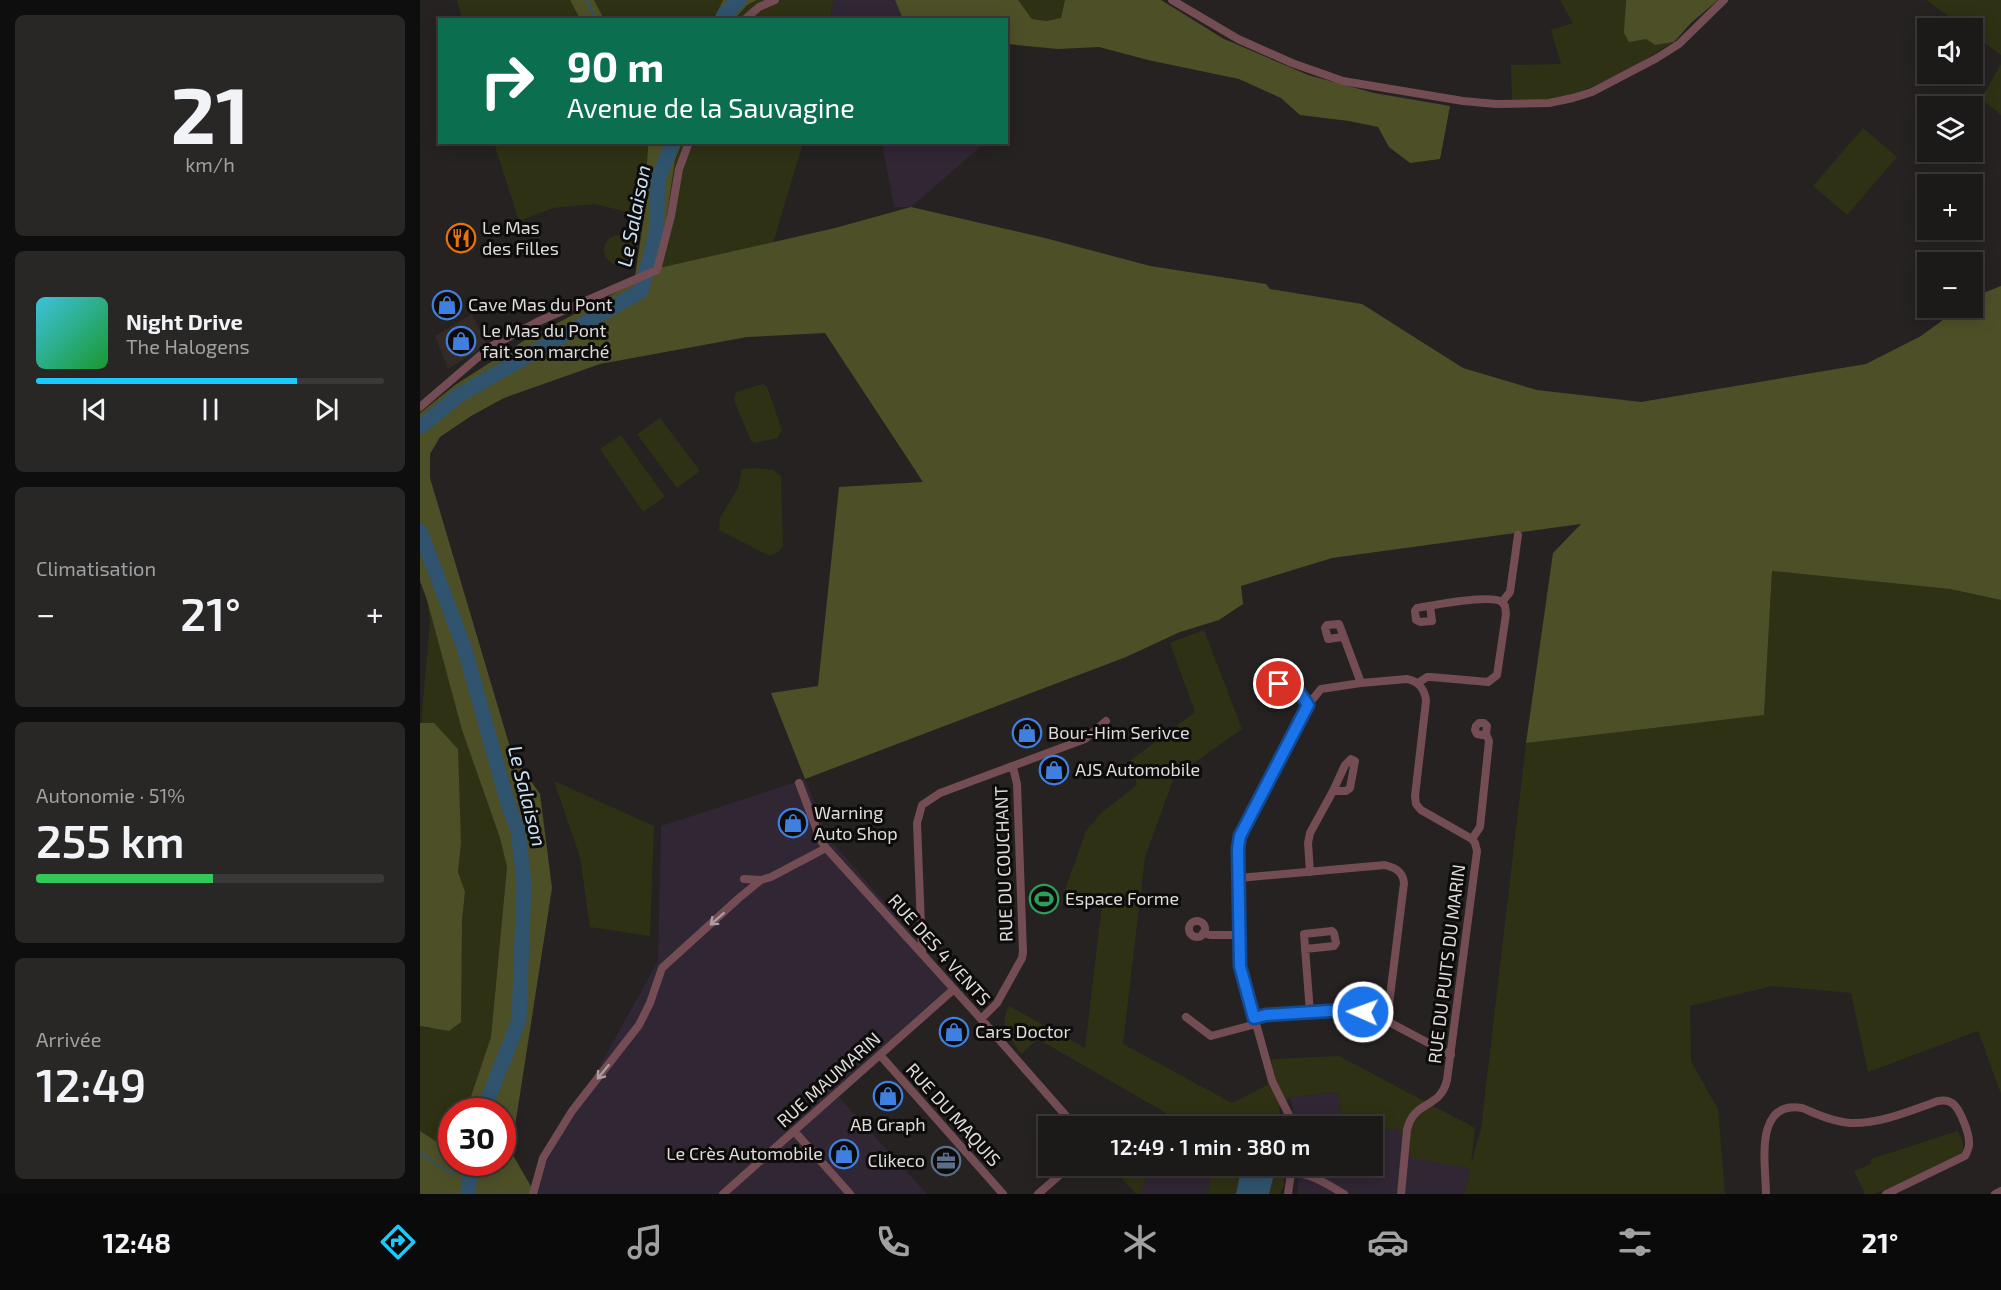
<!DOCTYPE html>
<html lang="fr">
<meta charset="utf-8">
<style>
body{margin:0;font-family:"Exo 2",sans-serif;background:#292726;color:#f1f3f6;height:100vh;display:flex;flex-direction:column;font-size:22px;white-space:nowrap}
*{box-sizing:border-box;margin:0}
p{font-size:20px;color:#a0a1a2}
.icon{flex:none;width:33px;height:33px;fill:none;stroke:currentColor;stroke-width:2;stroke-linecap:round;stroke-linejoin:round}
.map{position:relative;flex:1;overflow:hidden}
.details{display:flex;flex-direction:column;gap:15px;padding:15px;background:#0f0e0e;width:420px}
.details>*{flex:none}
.guide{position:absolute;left:18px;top:18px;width:570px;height:126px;border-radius:0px;box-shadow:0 3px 15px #0003,0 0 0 2px #3a3838;background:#0b6e4f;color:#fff;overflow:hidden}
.tools{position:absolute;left:1497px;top:18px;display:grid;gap:12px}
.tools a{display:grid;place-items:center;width:66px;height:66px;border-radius:0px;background:#1c1a19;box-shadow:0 3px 15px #0003,0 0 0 2px #3a3838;font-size:30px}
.speed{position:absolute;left:18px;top:1098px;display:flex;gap:12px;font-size:30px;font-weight:700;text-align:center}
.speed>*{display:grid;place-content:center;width:78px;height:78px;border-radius:50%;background:#1c1a19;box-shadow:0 3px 15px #0003,0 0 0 2px #3a3838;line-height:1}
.speed .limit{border:9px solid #d22;background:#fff;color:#111}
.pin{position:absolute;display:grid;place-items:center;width:51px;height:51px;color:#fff;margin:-26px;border:3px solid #fff;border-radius:50%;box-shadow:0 2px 6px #0007}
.me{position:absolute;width:66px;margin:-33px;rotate:272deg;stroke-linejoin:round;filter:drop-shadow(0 0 4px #0008)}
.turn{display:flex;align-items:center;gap:21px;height:126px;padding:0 30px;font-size:27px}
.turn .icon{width:78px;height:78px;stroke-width:2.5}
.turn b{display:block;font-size:42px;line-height:51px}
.big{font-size:45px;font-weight:600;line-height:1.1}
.details .tile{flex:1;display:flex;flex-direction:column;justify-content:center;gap:9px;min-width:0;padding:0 21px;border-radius:9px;background:#292726}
.details .dial{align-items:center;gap:0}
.dial b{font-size:78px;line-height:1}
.song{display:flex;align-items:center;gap:18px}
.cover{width:72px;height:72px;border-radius:9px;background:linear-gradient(135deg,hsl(190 70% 55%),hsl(130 70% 35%))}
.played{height:6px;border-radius:3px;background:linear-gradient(90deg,#1bcafc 75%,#3a3838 75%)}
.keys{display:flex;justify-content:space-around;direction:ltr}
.heat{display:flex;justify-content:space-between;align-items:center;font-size:33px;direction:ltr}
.charge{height:9px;border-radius:4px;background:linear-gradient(90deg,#34c759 51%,#3a3838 0)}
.trip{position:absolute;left:618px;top:1116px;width:345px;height:60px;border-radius:0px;background:#1c1a19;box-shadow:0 3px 15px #0003,0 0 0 2px #3a3838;font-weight:600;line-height:60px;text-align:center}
.dock{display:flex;height:96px;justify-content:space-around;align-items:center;background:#0b0a0a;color:#a0a1a2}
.dock .icon{width:42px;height:42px}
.dock .active{color:#1bcafc}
.dock b{font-size:27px;color:#f1f3f6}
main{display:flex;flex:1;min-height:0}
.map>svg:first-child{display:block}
.built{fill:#322a25}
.industrial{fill:#312634}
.green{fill:#2f3114}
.forest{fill:#4d5027}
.water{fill:#30536e}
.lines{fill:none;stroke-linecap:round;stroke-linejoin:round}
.stream{stroke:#30536e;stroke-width:2}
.river{stroke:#30536e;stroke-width:15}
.street{stroke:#734c54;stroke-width:8}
.oneway{stroke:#ae9c9f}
.route-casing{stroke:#114b97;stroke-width:15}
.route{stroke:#1a73e8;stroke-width:10}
.labels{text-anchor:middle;stroke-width:6;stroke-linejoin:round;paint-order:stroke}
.poi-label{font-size:18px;fill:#dfdddc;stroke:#0d0c0b;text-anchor:start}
.street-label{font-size:18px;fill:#dfdddc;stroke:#0d0c0b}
.water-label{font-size:20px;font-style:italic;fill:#cbe2f5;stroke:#0d0c0b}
</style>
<main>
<section class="details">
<div class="tile dial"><b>21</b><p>km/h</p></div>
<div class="tile">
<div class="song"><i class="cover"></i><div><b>Night Drive</b><p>The Halogens</p></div></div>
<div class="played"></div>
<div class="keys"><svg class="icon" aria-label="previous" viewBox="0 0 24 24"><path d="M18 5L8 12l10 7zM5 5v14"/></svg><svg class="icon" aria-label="pause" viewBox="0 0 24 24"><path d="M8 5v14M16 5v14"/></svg><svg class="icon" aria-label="next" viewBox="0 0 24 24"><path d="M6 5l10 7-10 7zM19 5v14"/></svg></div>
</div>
<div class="tile"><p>Climatisation</p>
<div class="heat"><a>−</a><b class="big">21°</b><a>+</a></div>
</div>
<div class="tile"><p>Autonomie · 51%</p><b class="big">255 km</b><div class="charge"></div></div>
<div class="tile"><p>Arrivée</p><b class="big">12:49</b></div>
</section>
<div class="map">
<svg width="1581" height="1194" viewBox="0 0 1581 1194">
<rect width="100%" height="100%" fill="#252221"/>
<path class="built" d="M 52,314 L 67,345 L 28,369 L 15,336 Z"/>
<path class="industrial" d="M 413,0 L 475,0 L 483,19 L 410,20 Z
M 462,143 L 462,142 L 565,143 L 491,207 L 474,207 Z
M 385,779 L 408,837 L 540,990 L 419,1097 L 507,1194 L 112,1194 L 112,1188 L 238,961 L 241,826 Z
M 918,1092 L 922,1126 L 876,1126 L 870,1097 Z
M 978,1128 L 1050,1168 L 1045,1194 L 877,1194 L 879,1166 L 952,1166 L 953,1131 Z
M 732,1166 L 794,1166 L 787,1194 L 719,1194 Z"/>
<path class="green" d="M 37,0 L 150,0 L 160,19 L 42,19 Z
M 174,0 L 303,0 L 294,20 L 184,19 Z
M 337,0 L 413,0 L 410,19 L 315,20 L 327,5 Z
M 598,0 L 645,0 L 641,19 L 627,21 L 612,19 Z
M 1140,0 L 1206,0 L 1205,16 L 1226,39 L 1235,45 L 1254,42 L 1204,72 L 1158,93 L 1129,99 L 1092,100 L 1091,65 L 1141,64 L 1131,30 L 1153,23 Z
M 1506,0 L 1581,0 L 1581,55 L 1553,34 L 1552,28 L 1545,28 Z
M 1581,64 L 1581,115 L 1561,99 Z
M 1443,128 L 1477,157 L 1427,215 L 1393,186 Z
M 74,143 L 226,143 L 228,146 L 224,216 L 175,204 L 133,208 L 99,221 Z
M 262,143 L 383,143 L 353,243 L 234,270 L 246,221 L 255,160 Z
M184 250a15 15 0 1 1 30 0a15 15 0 1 1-30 0Z
M 343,384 L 347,387 L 362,430 L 357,438 L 334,443 L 331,441 L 314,400 L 316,392 Z
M 240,418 L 280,471 L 257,488 L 217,434 Z
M 201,435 L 245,497 L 223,512 L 180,449 Z
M 337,468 L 353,470 L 361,476 L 363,546 C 359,552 356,555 348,555 L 299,530 L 300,518 L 318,488 L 322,469 Z
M 1352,571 L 1530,589 L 1581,600 L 1581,1094 L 1558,1031 L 1448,1072 L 1431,993 L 1352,986 L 1270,1006 L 1271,1061 L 1298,1109 L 1305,1194 L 1045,1194 L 1050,1168 L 992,1158 L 978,1128 L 953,1131 L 952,1126 L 922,1126 L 918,1092 L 870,1097 L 859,1107 L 862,1126 L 773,1126 L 762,1120 L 758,1126 L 733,1126 L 746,1113 L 618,1039 L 601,1054 C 590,1036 578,1027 589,1006 L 665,1048 L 683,895 L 656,894 L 645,890 L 666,831 L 681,813 L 717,785 L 711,760 L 775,712 L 750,643 L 784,630 L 822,729 L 754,777 L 725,857 L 703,1044 L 812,1103 L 849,1084 L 852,1059 L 919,1056 L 1055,1128 L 1051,1164 L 1061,1129 L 1106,743 L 1344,715 Z
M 7,600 L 42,730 L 80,838 L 87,867 L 71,1037 L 46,1111 L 32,1112 L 31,1151 L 0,1131 L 0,1026 L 9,1029 L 42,920 L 45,892 L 38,872 L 41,844 L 14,723 L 1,723 L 10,622 Z
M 134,781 L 234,826 L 230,936 L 170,927 L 160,857 Z
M 1538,1131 L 1543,1142 L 1543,1154 L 1455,1194 L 1445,1194 L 1434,1171 L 1451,1164 L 1451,1159 Z
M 691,1166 L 732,1166 L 719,1194 L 716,1194 Z
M 794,1166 L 863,1166 L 864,1185 L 860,1194 L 787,1194 Z"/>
<path class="forest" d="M 150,0 L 174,0 L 184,19 L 160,19 Z
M 303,0 L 337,0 L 327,5 L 315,19 L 294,19 Z
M 475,0 L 598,0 L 612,19 L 627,21 L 641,18 L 645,0 L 741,0 L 804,39 L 888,75 L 954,93 L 1030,106 L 1020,159 L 990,163 L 969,147 L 958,127 L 929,121 L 880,115 L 861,98 L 819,79 L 728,60 L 679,47 L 638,49 L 587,44 L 586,20 L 483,19 Z
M 1206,0 L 1298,0 L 1271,23 L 1254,42 L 1235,45 L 1226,39 L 1209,42 L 1204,33 Z
M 226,143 L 262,143 L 255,160 L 246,221 L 235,269 L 415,228 L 491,207 L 625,238 L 730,266 L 846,284 L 850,289 L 942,304 L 1043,368 L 1117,390 L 1221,402 L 1446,364 L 1501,336 L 1539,308 L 1552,308 L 1553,297 L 1581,286 L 1581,600 L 1530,589 L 1352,571 L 1344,715 L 1106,743 L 1133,553 L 1161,524 L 912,558 L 821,586 L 823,604 L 799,620 L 760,632 L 706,657 L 385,779 L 351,693 L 398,686 L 419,487 L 503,482 L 405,333 L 327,337 L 180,364 L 84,398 L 51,416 L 20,437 L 10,454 L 10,478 L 92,754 L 120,794 L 132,888 L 91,1152 L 112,1188 L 112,1194 L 0,1194 L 0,1131 L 31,1151 L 32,1162 L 82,1162 L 82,1112 L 46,1111 L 71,1037 L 87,867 L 80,838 L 42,730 L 7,600 L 0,581 L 0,413 L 35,385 L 105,340 L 214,283 L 224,216 L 228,146 Z
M 0,723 L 14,723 L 38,749 L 41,844 L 38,872 L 45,892 L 42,920 L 41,1022 L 29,1031 L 0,1026 Z"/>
<path class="water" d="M 822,1166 L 856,1166 L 849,1194 L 816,1194 Z"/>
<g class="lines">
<path class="stream" d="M 167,0 L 176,20
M 249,142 L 252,146
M 0,1153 L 29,1172 L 49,1172"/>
<path class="river" d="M 302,20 L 304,15 L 319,0
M 0,427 L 39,395 L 221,291 L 236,234 L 238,179 L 253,142
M 0,531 L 45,650 L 88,804 L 98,831 L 104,883 L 99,1020 L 63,1112
M 48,1194 L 51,1162"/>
<path class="street" d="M 752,0 L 818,39 L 872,63 L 923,81 L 1043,101 L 1076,104 L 1129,103 L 1153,98 L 1172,92 L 1237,58 L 1259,44 L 1304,0
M 324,20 L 339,7 L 355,0
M 0,407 L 70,347 L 117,322 L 237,270 L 251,216 L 259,169 L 269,142
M 1010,606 L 1012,621 L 1000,622 L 996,620 L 995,611 L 997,608 C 1014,605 1070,594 1082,602
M 923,637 L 908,639 L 905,628 L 907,625 L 919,624 L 941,683
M857 678a8 8 0 1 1 16 0a8 8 0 1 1-16 0Z
M 871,683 C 879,689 880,700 888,705
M 998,683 L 1007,677 L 1011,677 L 1068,682 L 1077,675 L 1086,614 L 1085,606 L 1082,602 L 1090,592 L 1098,535
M 379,783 L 401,841 L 406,848 L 561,1019 L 655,1126
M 1052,839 L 1060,827 L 1069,741 L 1066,734 L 1067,726 L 1064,723 L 1059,723 L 1056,726 L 1055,730 L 1057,734 L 1062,735 L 1066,734
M 890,872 L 888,843 L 890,833 L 913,791 L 925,765 L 931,759 L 935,761 L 930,788 L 926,791 L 913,791
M 819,878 L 965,865 C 976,868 983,872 984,883 L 967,1021
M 324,879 L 341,880 L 351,877 L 406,848
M769 929a8 8 0 1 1 16 0a8 8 0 1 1-16 0Z
M 783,933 L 790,935 L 819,935
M 885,949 L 914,946 L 916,943 L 914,933 L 912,931 L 884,934 L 890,1013
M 502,952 L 497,823 L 502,805 L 520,793 L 665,739 L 686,721
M 766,1017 L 791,1036 L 836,1024
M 834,1018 L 846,1015 L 925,1010 L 943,1012 L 967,1021 L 1031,1055
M 561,1019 L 577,1003 L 602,958 L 603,952 L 597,784 L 593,767
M 460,1055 L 583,1194
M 870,1126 L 869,1115 L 852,1081 L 820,966 L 818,848 L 820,836 L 888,705 L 901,689 L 941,683 L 987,679 C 998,681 1005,689 1006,701 L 995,796 L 996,804 L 1001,810 L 1052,839 L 1055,843 L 1057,851 L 1027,1080 C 1020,1110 994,1099 987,1130 L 981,1194
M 374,1131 L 430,1194
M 872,1172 C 892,1174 907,1184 924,1194
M 113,1194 L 123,1158 L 152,1111 L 219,1025 L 230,1003 L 242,968 L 319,898 L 341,880
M 303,1194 L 534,989
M 618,1194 L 650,1166
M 868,1194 L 872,1166
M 1346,1194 C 1346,1166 1333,1100 1382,1108 C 1388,1110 1393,1113 1399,1115 C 1409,1119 1419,1122 1430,1123 C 1460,1124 1490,1111 1518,1101 C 1523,1100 1528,1100 1532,1103 C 1540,1108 1549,1133 1549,1142 C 1550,1147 1547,1152 1545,1156 L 1466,1194
M 1575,1194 L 1581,1191"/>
</g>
<defs><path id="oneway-shaft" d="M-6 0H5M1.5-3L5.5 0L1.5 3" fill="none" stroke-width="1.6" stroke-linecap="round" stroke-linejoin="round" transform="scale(1.5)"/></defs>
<g class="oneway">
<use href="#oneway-shaft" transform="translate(297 919) rotate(139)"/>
<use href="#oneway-shaft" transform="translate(183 1072) rotate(129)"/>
</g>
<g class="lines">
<g class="route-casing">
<path id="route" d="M 859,684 L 864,686 L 871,683 L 874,685 L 888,705 L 820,836 L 818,848 L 820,966 L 834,1018 L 846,1015 L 925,1010 L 943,1012"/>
</g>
<use href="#route" class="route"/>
</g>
<defs>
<g id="restaurant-ring" transform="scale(1.5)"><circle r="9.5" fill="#0d0c0b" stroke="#e8710a" stroke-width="1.5"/><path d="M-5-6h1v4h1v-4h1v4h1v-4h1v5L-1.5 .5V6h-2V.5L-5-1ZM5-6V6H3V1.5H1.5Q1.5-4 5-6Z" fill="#e8710a"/></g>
<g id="shop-ring" transform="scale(1.5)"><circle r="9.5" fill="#0d0c0b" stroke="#3f7fe0" stroke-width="1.5"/><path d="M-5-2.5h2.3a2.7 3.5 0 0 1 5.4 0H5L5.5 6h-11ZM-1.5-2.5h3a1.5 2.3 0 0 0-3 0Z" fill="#3f7fe0"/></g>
<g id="stadium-ring" transform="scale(1.5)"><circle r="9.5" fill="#0d0c0b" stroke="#2e9e5b" stroke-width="1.5"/><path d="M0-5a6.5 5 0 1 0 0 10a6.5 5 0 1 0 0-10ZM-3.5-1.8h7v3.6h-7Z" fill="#2e9e5b"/></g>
<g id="office-ring" transform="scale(1.5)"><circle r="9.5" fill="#0d0c0b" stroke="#5c6f8a" stroke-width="1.5"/><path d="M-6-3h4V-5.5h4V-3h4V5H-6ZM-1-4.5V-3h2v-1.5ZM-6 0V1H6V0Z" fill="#5c6f8a"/></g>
</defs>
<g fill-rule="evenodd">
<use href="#restaurant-ring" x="41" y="238"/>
<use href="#shop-ring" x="27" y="305"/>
<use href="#shop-ring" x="41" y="341"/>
<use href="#shop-ring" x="607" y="733"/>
<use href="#shop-ring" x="634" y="770"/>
<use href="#shop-ring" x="373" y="823"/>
<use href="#stadium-ring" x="624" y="899"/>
<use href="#shop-ring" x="534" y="1032"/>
<use href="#shop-ring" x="468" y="1096"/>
<use href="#shop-ring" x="424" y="1154"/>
<use href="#office-ring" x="526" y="1161"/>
</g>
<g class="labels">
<g class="poi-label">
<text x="62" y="234">Le Mas<tspan x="62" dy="21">des Filles</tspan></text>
<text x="48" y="311">Cave Mas du Pont</text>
<text x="62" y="337">Le Mas du Pont<tspan x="62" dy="21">fait son marché</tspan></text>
<text x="628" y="739">Bour-Him Serivce</text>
<text x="655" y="776">AJS Automobile</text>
<text x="394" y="819">Warning<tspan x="394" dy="21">Auto Shop</tspan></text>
<text x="645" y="905">Espace Forme</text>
<text x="555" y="1038">Cars Doctor</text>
<text x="468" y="1131" text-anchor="middle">AB Graph</text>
<text x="403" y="1160" text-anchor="end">Le Crès Automobile</text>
<text x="505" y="1167" text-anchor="end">Clikeco</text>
</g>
<g class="street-label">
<text transform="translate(584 864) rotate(-92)" y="6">RUE DU COUCHANT</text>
<text transform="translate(519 950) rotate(48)" y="6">RUE DES 4 VENTS</text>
<text transform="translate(1027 964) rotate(-83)" y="6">RUE DU PUITS DU MARIN</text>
<text transform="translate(409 1080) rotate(-42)" y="6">RUE MAUMARIN</text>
<text transform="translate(533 1115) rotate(48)" y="6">RUE DU MAQUIS</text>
</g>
<g class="water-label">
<text transform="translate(214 216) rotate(-79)" y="7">Le Salaison</text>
<text transform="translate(107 796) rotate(76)" y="7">Le Salaison</text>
</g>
</g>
</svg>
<div class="tools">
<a><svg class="icon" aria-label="sound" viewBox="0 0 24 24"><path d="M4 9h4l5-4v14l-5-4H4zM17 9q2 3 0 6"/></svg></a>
<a><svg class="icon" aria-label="layers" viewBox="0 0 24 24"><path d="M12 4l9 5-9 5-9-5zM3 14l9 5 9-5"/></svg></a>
<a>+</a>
<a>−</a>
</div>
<div class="speed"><div class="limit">30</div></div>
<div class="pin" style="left:859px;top:684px;background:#d93025"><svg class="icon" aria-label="arrive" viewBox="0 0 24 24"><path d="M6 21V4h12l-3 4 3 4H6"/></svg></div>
<svg class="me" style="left:943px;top:1012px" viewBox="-20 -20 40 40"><circle r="17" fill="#1a73e8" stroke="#fff" stroke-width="3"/><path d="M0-11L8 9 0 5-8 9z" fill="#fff"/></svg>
<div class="trip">12:49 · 1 min · 380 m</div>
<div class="guide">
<div class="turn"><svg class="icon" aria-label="right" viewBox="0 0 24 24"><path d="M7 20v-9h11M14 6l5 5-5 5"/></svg><div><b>90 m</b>Avenue de la Sauvagine</div></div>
</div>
</div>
</main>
<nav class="dock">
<b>12:48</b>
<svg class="icon active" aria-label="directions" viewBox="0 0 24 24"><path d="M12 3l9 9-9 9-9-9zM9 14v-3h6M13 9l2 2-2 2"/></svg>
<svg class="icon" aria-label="music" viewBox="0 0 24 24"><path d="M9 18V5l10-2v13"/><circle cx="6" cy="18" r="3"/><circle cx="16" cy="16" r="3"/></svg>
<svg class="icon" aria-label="phone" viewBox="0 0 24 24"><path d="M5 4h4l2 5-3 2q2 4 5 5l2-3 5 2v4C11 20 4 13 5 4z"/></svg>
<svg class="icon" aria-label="climate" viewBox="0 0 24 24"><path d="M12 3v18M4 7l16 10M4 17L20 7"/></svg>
<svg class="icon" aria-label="car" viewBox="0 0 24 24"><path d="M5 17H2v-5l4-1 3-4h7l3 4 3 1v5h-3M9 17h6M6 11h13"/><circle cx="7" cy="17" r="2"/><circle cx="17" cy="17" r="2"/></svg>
<svg class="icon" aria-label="filters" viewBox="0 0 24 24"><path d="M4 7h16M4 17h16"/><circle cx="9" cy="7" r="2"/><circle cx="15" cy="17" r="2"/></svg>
<b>21°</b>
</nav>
